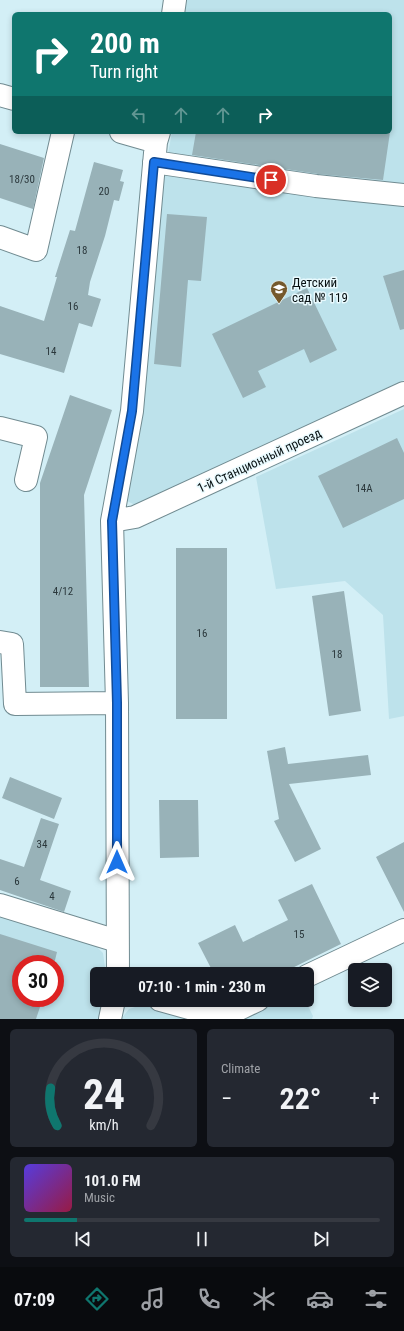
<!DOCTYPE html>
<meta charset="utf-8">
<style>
body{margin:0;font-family:"Roboto Condensed",sans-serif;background:#242831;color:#f1f3f6;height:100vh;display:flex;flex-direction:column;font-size:15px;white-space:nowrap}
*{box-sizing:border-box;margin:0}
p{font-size:13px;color:#9ea1a6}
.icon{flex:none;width:22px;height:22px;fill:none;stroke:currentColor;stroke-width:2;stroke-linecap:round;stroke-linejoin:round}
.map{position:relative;height:1019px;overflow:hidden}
.panel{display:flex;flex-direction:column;gap:10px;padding:10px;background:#0d0f14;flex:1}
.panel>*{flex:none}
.banner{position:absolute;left:12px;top:12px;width:380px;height:122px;border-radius:6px;box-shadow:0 2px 6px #0003;background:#0f766e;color:#fff;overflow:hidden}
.controls{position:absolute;left:348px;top:963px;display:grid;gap:8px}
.controls a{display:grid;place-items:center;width:44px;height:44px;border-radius:6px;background:#171b24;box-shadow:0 2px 6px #0003;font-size:20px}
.speed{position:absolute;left:12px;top:955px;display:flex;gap:8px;font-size:20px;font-weight:700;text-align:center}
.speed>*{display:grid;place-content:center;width:52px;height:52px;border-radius:50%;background:#171b24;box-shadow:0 2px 6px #0003;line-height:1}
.speed .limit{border:6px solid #d22;background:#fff;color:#111}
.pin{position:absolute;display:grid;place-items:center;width:34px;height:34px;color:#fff;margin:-17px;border:2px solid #fff;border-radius:50%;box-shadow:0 1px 4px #0007}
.me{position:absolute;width:44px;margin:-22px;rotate:0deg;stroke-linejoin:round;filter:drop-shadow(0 0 3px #0008)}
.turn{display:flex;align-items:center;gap:14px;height:84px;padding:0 12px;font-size:18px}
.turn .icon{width:52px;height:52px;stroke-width:2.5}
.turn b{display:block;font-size:28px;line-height:34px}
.lanes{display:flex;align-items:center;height:38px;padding:0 12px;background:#0003;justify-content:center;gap:20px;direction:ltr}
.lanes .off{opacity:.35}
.big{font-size:30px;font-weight:700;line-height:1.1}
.panel .widget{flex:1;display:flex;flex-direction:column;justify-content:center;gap:6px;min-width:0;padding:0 14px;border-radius:6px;background:#242831}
.panel .dial{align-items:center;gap:0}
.dial svg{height:104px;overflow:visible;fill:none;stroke:#363941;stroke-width:7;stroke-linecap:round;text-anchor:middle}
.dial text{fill:#f1f3f6;stroke:none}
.song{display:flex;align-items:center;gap:12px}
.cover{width:48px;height:48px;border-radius:6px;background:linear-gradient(135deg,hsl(250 70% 55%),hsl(340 70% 35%))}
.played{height:4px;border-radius:2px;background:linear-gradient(90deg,#0f766e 15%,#363941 15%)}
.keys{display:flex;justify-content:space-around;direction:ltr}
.heat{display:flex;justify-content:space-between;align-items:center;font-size:22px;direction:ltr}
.panel .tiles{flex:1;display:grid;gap:10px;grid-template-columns:1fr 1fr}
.widget:last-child{grid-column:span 2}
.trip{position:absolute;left:90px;top:967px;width:224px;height:40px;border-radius:6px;background:#171b24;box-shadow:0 2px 6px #0003;font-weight:700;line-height:40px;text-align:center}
.dock{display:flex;height:64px;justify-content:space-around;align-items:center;background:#090b0e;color:#9ea1a6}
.dock .icon{width:28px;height:28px}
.dock .active{color:#0f766e}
.dock b{font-size:18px;color:#f1f3f6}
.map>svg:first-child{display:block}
.built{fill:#bde2eb;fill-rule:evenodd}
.building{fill:#98b2b8}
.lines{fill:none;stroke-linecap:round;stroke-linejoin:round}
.minor-casing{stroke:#718b91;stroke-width:24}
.minor{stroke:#fff;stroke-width:22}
.route-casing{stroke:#114b97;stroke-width:10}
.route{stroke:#1a73e8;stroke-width:7}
.labels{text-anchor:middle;stroke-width:3;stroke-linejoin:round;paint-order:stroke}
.number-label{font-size:11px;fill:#2b383c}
.poi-label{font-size:13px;fill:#071012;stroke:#e9fafe;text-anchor:start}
.street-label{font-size:13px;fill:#071012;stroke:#e9fafe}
</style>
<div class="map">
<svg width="404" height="1019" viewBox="0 0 404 1019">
<rect width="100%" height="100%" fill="#d3eff6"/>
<path class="built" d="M 187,0 L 404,0 L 404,380 L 135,505 L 123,499 L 157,213 L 172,132 L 390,132 L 390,14 L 185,14 Z
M 404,409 L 404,716 L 389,719 L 383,615 L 345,581 L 276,589 L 256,477 Z
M 0,916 L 96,946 L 103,953 L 106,974 L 97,974 L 97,1000 L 103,1000 L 98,1019 L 0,1019 ZM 21,964 L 55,964 L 55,998 L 21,998 Z
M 283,1000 L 305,1000 L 313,1016 L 312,1019 L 234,1019 L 245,1017 Z
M 144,1004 L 169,1010 L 196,1019 L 121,1019 L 129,1009 Z"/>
<path class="building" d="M 196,132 L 390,132 L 383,180 L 318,174 L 192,155 Z
M 0,144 L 44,158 L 33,209 L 0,198 Z
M 94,162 L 123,170 L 120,181 L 124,182 L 119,201 L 114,200 L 105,236 L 90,282 L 88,295 L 101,299 L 92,327 L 79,323 L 64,373 L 0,354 L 0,306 L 44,321 L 57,277 L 55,277 L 70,230 L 75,231 Z
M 167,214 L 207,217 L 201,281 L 188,280 L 181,367 L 154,364 Z
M 404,270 L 404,329 L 400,330 L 383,276 Z
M 307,288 L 337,350 L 310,363 L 304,349 L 258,371 L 266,387 L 243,398 L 212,334 Z
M 70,395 L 112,410 L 84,495 L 89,687 L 40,687 L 40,483 Z
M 397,438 L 404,453 L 404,499 L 343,528 L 318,476 Z
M 176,548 L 227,548 L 227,719 L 176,719 Z
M 344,591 L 361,711 L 329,716 L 312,596 Z
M 285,747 L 288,764 L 368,755 L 371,775 L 289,784 L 321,849 L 295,862 L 274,821 L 279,819 L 267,751 Z
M 10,777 L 62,798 L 54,819 L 2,798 Z
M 159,800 L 198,800 L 199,857 L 160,858 Z
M 41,818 L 59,824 L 40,880 L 71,891 L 64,912 L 0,890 L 0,859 L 24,867 Z
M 404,842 L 404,912 L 376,857 Z
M 312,884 L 341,944 L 280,974 L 214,974 L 198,943 L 235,925 L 243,942 L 288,920 L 278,900 Z
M 0,934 L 57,952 L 54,964 L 21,964 L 21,998 L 43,998 L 36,1019 L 0,1019 Z"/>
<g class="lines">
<g class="minor-casing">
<path id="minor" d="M 173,14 L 175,0
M 0,95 L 14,99
M 121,132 L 156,142
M 154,162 L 316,186 L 404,195
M 0,237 L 36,250 L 63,132
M 0,428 L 36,437 L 26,480
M 112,521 L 135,517 L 404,393
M 0,642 L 12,644 L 15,704 L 117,703
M 0,905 L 117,941
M 118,974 L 117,703 L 112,521 L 132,411 L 156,142 L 159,132
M 307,976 L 404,930
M 160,1000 L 211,1014 L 239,1009 L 258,1000
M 110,1019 L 114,1000"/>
</g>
<use href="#minor" class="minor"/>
</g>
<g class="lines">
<g class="route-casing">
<path id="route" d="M 117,862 L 117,703 L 112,521 L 132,411 L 154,162 L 271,180"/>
</g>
<use href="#route" class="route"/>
</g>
<defs>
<g id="school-pin" transform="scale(0.9)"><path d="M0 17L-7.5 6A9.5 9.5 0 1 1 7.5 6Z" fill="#75592c" stroke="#e9fafe"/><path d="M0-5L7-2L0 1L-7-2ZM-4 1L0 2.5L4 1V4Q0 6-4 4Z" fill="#fff"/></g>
</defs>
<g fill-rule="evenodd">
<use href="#school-pin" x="279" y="289"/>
</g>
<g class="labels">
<g class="number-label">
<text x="22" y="183">18/30</text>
<text x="104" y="195">20</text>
<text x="82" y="254">18</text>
<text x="73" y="310">16</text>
<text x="51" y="355">14</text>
<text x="364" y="492">14А</text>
<text x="63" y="595">4/12</text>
<text x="202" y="637">16</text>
<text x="337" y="658">18</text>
<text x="42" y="848">34</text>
<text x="17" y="885">6</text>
<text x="52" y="900">4</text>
<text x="299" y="938">15</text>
</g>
<g class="poi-label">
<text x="292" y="287">Детский<tspan x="292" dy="15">сад № 119</tspan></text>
</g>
<g class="street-label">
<text transform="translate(259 460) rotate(-25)" y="5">1-й Станционный проезд</text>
</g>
</g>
</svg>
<div class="controls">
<a><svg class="icon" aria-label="layers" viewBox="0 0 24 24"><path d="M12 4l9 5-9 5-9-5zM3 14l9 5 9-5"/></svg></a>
</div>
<div class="speed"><div class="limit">30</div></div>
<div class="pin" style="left:271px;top:180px;background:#d93025"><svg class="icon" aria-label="arrive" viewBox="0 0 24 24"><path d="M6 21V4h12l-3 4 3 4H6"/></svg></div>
<svg class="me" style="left:117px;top:862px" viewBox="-20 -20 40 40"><path d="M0-17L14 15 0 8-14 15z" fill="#1a73e8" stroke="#fff" stroke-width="4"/></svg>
<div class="trip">07:10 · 1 min · 230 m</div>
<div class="banner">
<div class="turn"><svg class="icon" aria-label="right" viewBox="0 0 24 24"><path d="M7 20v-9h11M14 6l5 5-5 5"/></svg><div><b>200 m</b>Turn right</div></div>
<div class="lanes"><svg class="icon off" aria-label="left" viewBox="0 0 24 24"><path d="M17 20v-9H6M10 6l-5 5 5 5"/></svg><svg class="icon off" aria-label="ahead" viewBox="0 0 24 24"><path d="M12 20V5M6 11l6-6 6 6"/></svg><svg class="icon off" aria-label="ahead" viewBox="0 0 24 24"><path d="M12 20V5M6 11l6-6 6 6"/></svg><svg class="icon" aria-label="right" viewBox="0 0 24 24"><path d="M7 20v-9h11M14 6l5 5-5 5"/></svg></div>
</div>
</div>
<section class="panel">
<div class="tiles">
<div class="widget dial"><svg viewBox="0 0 100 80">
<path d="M14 69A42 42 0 1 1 86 69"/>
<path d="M14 69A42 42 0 0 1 9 40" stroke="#0f766e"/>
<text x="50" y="56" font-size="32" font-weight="700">24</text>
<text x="50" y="72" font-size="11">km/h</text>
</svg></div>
<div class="widget"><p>Climate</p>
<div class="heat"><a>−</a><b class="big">22°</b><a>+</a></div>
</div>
<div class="widget">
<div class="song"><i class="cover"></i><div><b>101.0 FM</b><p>Music</p></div></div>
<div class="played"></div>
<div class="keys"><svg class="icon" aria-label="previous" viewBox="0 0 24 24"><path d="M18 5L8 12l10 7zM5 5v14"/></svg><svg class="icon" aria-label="pause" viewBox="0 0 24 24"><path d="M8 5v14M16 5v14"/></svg><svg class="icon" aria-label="next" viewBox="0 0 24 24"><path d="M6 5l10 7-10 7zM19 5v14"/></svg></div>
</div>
</div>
</section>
<nav class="dock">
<b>07:09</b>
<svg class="icon active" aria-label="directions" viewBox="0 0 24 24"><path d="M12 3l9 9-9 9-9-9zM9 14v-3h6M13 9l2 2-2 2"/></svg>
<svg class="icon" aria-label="music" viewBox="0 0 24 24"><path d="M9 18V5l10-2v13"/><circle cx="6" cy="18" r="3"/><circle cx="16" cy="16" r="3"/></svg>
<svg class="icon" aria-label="phone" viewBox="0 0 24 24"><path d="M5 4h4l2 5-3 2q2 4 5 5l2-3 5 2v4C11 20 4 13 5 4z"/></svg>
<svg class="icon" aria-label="climate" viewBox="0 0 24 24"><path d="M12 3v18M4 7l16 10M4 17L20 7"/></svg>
<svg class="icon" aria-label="car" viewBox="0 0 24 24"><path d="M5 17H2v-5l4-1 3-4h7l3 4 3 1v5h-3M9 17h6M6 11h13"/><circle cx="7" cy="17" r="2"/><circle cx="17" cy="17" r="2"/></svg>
<svg class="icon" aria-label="filters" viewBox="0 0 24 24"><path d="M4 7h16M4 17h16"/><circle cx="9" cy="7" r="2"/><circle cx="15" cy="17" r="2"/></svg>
</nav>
